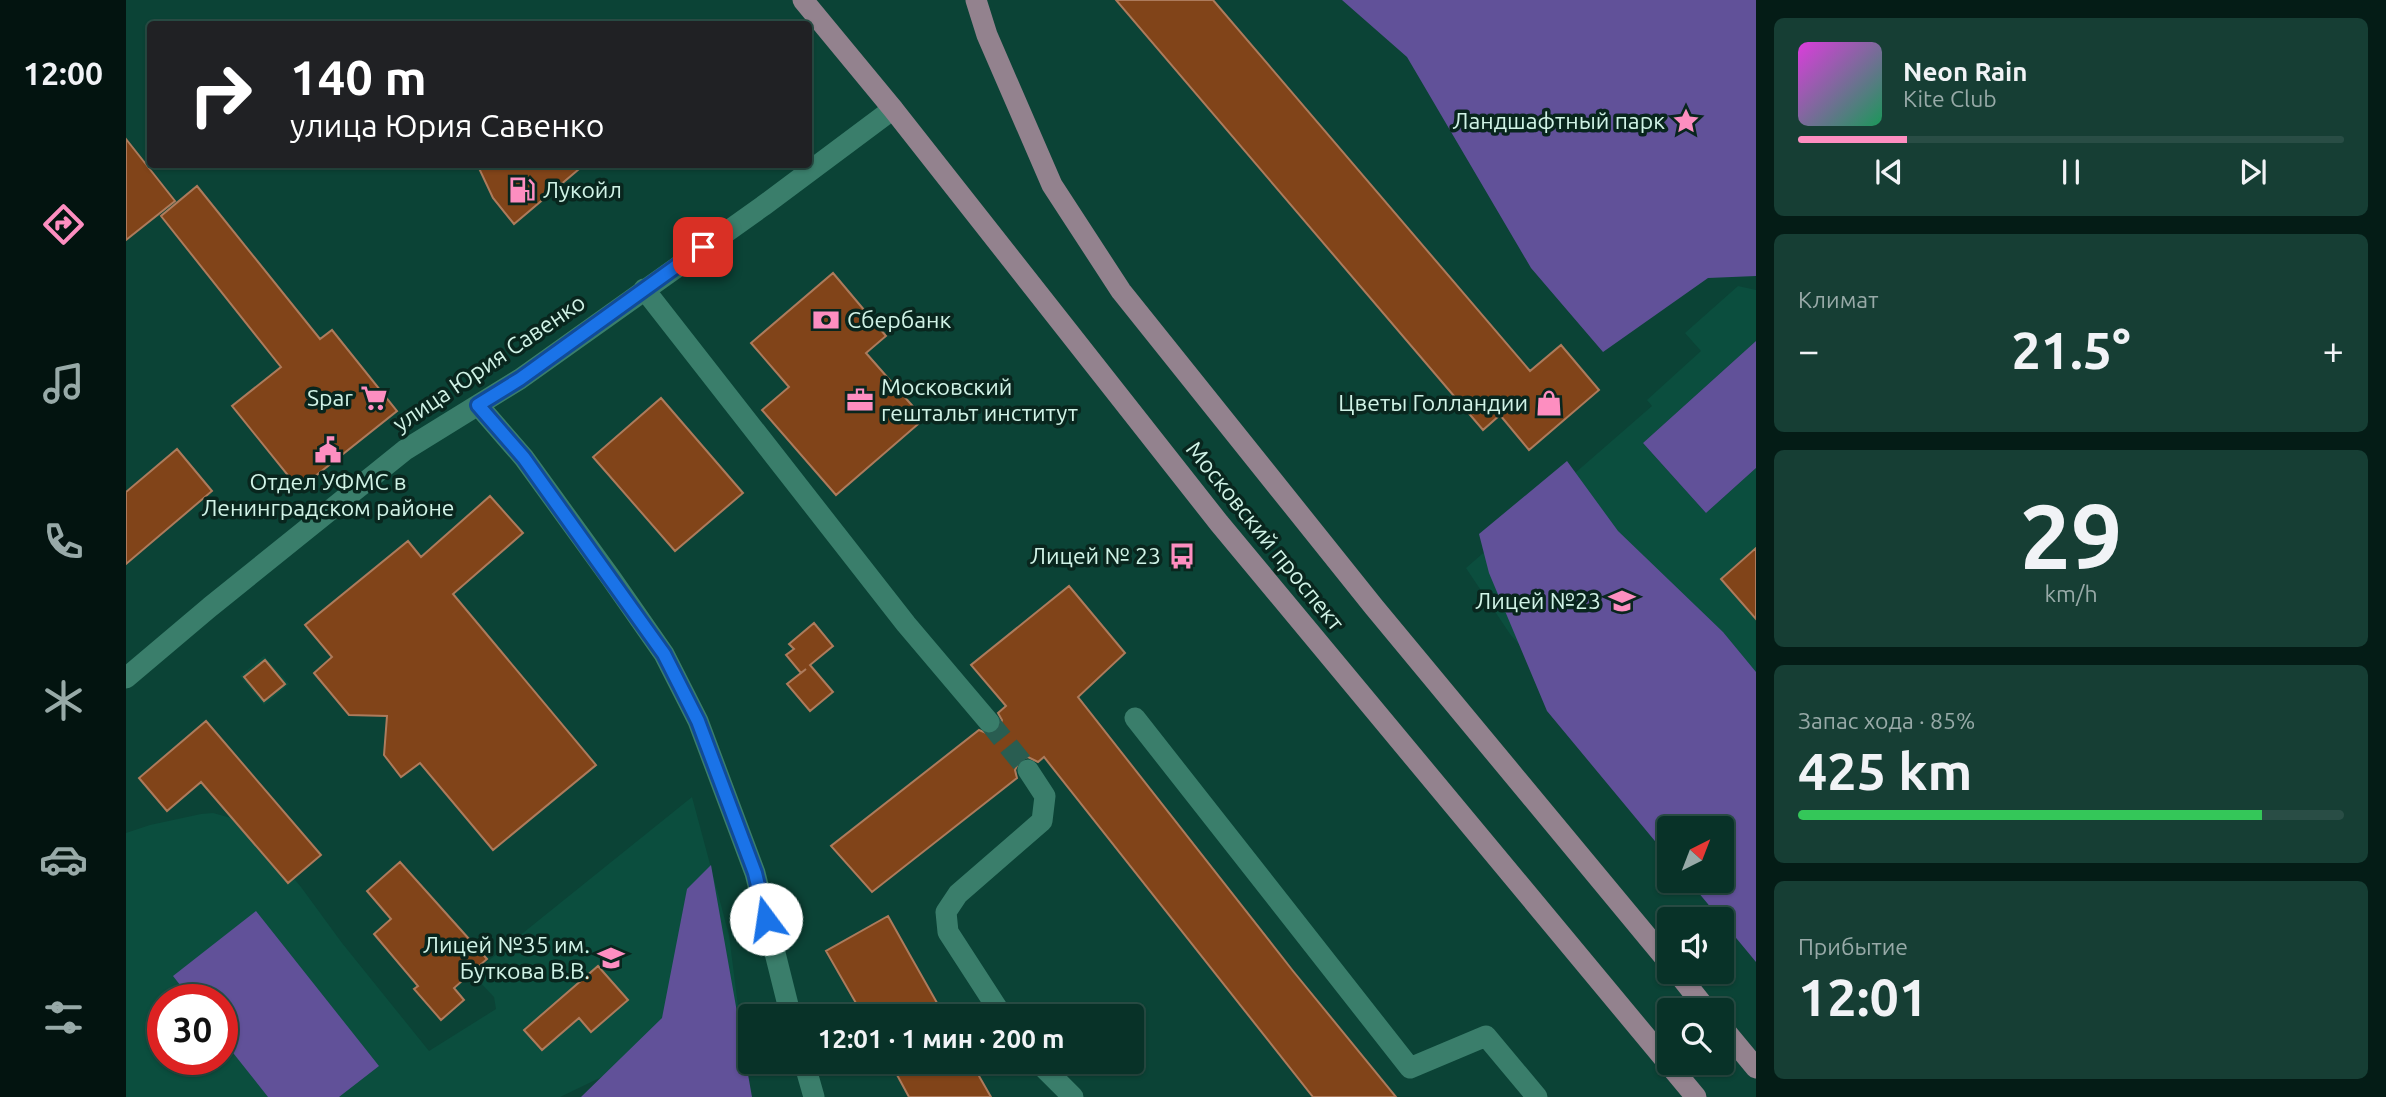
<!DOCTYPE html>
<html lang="ru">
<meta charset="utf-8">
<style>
body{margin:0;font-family:Ubuntu,sans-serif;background:#163e34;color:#f1f3f6;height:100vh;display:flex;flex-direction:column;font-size:26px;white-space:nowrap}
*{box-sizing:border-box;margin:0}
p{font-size:23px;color:#98aaa8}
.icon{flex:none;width:38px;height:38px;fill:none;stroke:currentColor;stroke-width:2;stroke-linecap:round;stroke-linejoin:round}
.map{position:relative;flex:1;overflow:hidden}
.details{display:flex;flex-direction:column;gap:18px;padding:18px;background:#041c16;width:630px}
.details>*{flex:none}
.top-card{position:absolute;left:21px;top:21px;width:665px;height:147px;border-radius:7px;box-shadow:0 2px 5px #0004,0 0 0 2px #294d45;background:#202124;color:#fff;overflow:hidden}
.needle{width:46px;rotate:42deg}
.buttons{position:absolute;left:1531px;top:816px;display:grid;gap:14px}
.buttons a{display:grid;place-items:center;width:77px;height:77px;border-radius:7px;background:#083228;box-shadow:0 2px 5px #0004,0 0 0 2px #294d45;font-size:35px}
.speed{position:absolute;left:21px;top:984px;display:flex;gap:14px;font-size:35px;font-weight:700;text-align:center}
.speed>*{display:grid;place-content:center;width:91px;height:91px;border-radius:50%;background:#083228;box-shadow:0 2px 5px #0004,0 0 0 2px #294d45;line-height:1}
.speed .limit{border:10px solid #d22;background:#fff;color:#111}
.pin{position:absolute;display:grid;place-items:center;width:60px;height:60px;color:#fff;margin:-30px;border-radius:14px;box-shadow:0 4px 10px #0006}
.me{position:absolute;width:77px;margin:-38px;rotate:346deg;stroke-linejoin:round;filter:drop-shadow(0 0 5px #0008)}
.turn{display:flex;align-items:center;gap:24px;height:147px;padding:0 28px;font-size:32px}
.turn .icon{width:91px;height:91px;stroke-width:2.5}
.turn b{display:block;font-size:49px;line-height:60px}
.big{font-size:52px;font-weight:700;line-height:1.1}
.details .widget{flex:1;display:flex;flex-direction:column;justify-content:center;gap:10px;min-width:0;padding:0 24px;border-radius:10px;background:#163e34}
.details .dial{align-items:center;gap:0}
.dial b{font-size:91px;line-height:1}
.song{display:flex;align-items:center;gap:21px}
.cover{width:84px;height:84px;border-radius:10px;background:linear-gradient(135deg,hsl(300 70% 55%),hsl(150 70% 35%))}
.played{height:7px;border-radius:4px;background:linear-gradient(90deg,#fd8ec0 20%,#294d45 20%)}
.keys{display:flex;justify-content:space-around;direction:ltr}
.heat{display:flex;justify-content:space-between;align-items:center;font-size:38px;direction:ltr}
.charge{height:10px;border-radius:5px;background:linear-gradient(90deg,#34c759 85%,#294d45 0)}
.trip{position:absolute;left:612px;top:1004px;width:406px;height:70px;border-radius:7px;background:#083228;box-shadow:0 2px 5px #0004,0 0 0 2px #294d45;font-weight:700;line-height:70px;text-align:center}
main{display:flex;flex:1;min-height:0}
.menu{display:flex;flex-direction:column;width:126px;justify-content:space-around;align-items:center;background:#031410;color:#98aaa8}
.menu .icon{width:49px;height:49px}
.menu .selected{color:#fd8ec0}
.menu b{font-size:32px;color:#f1f3f6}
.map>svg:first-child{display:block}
.built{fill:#0b4e3e;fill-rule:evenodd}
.green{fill:#615199}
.building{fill:#814419;stroke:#ad7b5c;stroke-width:2}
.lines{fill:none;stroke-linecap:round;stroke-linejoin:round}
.minor-tunnel{stroke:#295d51;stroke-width:21;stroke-dasharray:21 10;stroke-linecap:butt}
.minor{stroke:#3a7e6b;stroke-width:21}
.primary{stroke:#93828e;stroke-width:21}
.route-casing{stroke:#114b97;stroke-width:18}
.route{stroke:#1a73e8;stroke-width:12}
.labels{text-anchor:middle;stroke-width:7;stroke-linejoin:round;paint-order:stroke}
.poi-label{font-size:23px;fill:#d1f3e7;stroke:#09261e;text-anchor:end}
.street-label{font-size:23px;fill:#d1f3e7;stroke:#09261e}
</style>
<main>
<nav class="menu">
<b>12:00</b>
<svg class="icon selected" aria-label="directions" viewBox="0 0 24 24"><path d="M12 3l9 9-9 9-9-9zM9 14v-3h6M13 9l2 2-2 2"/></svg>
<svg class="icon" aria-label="music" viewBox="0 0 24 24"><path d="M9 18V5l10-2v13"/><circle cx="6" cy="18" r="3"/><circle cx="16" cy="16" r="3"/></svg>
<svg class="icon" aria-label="phone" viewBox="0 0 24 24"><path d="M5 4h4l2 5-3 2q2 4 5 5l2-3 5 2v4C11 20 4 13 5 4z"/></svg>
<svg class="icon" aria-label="climate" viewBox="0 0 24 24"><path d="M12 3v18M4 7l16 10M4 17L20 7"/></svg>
<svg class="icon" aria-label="car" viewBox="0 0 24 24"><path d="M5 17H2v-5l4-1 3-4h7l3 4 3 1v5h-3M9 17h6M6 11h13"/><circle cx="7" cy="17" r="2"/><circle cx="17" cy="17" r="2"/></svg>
<svg class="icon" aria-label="filters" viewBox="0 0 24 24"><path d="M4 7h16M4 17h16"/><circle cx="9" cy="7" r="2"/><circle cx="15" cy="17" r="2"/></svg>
</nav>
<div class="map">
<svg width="1630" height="1097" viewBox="0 0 1630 1097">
<rect width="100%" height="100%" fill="#0b4336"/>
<path class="built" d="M 1612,286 L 1630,290 L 1630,341 L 1517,443 L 1580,513 L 1630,468 L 1630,927 L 1596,880 L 1596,828 L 1468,730 L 1384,634 L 1340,568 L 1526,406 L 1521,400 L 1575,351 L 1559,333 Z
M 138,656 L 163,684 L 138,705 L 114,676 Z
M 566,797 L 603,935 L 612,1006 L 555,1039 L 434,1097 L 0,1097 L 0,833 L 24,825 L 75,814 L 87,813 L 116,821 L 125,828 L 175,887 L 216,943 L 303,1051 L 370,1009 L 368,997 L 346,974 ZM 37,999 L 96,999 L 96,1059 L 37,1059 Z"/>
<path class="green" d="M 1216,0 L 1630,0 L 1630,276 L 1582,278 L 1477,352 L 1405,268 L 1281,57 Z
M 1630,341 L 1630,468 L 1580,513 L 1517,443 Z
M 1441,461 L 1492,531 L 1597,632 L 1630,672 L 1630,962 L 1562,880 L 1596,880 L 1596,828 L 1544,828 L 1543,858 L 1421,711 L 1363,573 L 1353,534 Z
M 585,865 L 626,1097 L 455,1097 L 536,1018 L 561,889 Z
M 130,911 L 253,1066 L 213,1097 L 142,1097 L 96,1039 L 96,999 L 65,999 L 47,976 Z"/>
<path class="building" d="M 990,0 L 1087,0 L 1404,371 L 1435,345 L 1473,390 L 1403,450 L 1374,415 L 1357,430 Z
M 0,139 L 49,201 L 0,240 Z
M 351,164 L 459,164 L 388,224 L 367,198 Z
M 71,186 L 194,339 L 206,330 L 271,411 L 173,489 L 106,406 L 155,367 L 35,216 Z
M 707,273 L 760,336 L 740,353 L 798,419 L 710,495 L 636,410 L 663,387 L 625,343 Z
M 535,398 L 617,493 L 549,551 L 467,457 Z
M 51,449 L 86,491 L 0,564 L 0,492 Z
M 364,496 L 397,533 L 327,594 L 470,765 L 367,850 L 294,763 L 275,777 L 258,755 L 261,716 L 223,715 L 188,673 L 206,657 L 179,625 L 282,541 L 295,557 Z
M 1630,548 L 1630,619 L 1595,579 Z
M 943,586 L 999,653 L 952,697 L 1167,971 L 1270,1097 L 1187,1097 L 918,757 L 912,762 L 902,757 L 894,759 L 889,770 L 891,778 L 746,892 L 705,846 L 853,730 L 865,735 L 872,732 L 876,720 L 872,713 L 880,706 L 845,665 Z
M 688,623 L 707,646 L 684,665 L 707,692 L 684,711 L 661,684 L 680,669 L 675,673 L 660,655 L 668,649 L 663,644 Z
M 139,660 L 159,684 L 138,701 L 118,677 Z
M 80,721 L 195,855 L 162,883 L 75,782 L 41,811 L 13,778 Z
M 274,862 L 361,959 L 328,988 L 338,1000 L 315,1020 L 288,989 L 292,986 L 248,934 L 265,919 L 241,891 Z
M 762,916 L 785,957 L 819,1017 L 738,1017 L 700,951 Z
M 472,966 L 502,1000 L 465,1032 L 453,1018 L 416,1050 L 398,1030 Z
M 764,1062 L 845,1062 L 865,1097 L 783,1097 Z"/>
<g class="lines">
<path class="minor-tunnel" d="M 863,722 L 902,770"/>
<path class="minor" d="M 518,289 L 780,624 L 863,722
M 352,405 L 398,458 L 485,578 L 538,654 L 572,721 L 629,873 L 665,1017
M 0,678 L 84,607 L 279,450 L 394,379 L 637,206 L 767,109
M 1009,718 L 1284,1068 L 1360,1036 L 1411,1097
M 877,1017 L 822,932 L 820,912 L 832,894 L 916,821 L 919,796 L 902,770
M 678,1062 L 688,1097
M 912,1062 L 947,1097"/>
<path class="primary" d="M 677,0 L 767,109 L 1093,523 L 1570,1097
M 850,0 L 861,35 L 926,185 L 995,291 L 1248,607 L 1544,964
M 1550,971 L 1581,1010
M 1596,1027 L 1630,1068"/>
</g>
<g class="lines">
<g class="route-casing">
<path id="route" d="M 577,247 L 394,379 L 352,405 L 398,458 L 538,654 L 572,721 L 629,873 L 640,919"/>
</g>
<use href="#route" class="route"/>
</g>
<defs>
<g id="sight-bare" transform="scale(2.1)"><path d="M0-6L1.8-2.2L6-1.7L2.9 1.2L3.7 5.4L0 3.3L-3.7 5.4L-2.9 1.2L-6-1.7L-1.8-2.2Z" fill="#fd8ec0" stroke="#09261e" stroke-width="2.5" paint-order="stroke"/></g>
<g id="fuel-bare" transform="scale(2.1)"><path d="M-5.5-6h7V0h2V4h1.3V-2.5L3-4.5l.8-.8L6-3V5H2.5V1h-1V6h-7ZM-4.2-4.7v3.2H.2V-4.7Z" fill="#fd8ec0" stroke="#09261e" stroke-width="2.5" paint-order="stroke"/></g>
<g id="bank-bare" transform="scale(2.1)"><path d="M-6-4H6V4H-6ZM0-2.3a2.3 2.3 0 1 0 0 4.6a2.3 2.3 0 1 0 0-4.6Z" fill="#fd8ec0" stroke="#09261e" stroke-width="2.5" paint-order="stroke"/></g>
<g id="supermarket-bare" transform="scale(2.1)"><path d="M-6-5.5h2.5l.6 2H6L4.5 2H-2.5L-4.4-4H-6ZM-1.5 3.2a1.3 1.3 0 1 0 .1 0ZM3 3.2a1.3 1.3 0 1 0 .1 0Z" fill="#fd8ec0" stroke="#09261e" stroke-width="2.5" paint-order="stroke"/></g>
<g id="office-bare" transform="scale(2.1)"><path d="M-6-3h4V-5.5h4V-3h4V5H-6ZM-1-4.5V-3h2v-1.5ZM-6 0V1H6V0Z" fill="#fd8ec0" stroke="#09261e" stroke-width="2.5" paint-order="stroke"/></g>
<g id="shop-bare" transform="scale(2.1)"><path d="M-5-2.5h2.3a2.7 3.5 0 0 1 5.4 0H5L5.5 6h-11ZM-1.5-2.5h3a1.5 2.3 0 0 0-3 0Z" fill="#fd8ec0" stroke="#09261e" stroke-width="2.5" paint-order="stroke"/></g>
<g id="civic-bare" transform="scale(2.1)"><path d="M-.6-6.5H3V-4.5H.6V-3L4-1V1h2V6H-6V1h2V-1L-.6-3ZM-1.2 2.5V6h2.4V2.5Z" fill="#fd8ec0" stroke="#09261e" stroke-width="2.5" paint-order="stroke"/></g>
<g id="bus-bare" transform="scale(2.1)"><path d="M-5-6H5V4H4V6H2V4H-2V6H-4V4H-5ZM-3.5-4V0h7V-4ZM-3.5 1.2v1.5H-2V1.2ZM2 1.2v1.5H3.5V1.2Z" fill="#fd8ec0" stroke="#09261e" stroke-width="2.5" paint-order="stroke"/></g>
<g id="school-bare" transform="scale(2.1)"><path d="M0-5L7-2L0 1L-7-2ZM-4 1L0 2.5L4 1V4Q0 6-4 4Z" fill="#fd8ec0" stroke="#09261e" stroke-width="2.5" paint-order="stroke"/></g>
</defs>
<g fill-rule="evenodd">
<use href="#sight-bare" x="1560" y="121"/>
<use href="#fuel-bare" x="396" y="190"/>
<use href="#bank-bare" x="700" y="320"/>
<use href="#supermarket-bare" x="248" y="398"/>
<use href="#office-bare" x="734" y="400"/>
<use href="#shop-bare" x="1423" y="403"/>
<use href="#civic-bare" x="202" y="450"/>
<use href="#bus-bare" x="1056" y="556"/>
<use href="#school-bare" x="1496" y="601"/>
<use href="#school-bare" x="485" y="958"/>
</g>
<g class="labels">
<g class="poi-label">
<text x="1539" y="129">Ландшафтный парк</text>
<text x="417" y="198" text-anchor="start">Лукойл</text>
<text x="721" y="328" text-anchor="start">Сбербанк</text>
<text x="755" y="395" text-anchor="start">Московский<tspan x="755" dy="26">гештальт институт</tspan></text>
<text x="227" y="406">Spar</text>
<text x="1402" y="411">Цветы Голландии</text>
<text x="202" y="490" text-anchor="middle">Отдел УФМС в<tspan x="202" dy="26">Ленинградском районе</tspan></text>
<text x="1035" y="564">Лицей № 23</text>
<text x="1475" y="609">Лицей №23</text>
<text x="464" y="953">Лицей №35 им.<tspan x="464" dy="26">Буткова В.В.</tspan></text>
</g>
<g class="street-label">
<text transform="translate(363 363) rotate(-34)" y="8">улица Юрия Савенко</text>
<text transform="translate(1139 536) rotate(51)" y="8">Московский проспект</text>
</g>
</g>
</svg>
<div class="buttons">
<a><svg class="needle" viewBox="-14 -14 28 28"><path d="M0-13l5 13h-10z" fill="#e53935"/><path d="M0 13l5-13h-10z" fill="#98aaa8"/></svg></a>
<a><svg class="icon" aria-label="sound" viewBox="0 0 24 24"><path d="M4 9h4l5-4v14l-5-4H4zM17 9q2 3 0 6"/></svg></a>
<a><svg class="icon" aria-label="search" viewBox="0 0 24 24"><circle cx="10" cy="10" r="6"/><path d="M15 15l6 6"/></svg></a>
</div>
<div class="speed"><div class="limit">30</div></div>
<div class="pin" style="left:577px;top:247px;background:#d93025"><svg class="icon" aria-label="arrive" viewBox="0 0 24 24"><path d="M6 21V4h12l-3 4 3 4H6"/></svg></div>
<svg class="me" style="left:640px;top:919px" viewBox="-20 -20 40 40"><circle r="19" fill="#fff"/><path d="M0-13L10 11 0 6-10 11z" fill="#1a73e8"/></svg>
<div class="trip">12:01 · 1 мин · 200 m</div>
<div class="top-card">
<div class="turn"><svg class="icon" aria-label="right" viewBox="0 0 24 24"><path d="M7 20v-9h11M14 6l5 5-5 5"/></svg><div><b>140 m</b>улица Юрия Савенко</div></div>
</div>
</div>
<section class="details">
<div class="widget">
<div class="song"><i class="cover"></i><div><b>Neon Rain</b><p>Kite Club</p></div></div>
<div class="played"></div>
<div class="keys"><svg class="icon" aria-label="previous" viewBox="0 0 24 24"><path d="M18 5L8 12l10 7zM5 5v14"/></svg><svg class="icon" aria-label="pause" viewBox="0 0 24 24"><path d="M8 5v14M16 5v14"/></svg><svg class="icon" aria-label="next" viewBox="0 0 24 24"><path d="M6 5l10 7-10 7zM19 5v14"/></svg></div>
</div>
<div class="widget"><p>Климат</p>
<div class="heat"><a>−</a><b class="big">21.5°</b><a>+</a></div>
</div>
<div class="widget dial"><b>29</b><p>km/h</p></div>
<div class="widget"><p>Запас хода · 85%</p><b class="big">425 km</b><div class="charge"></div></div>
<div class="widget"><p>Прибытие</p><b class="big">12:01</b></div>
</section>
</main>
